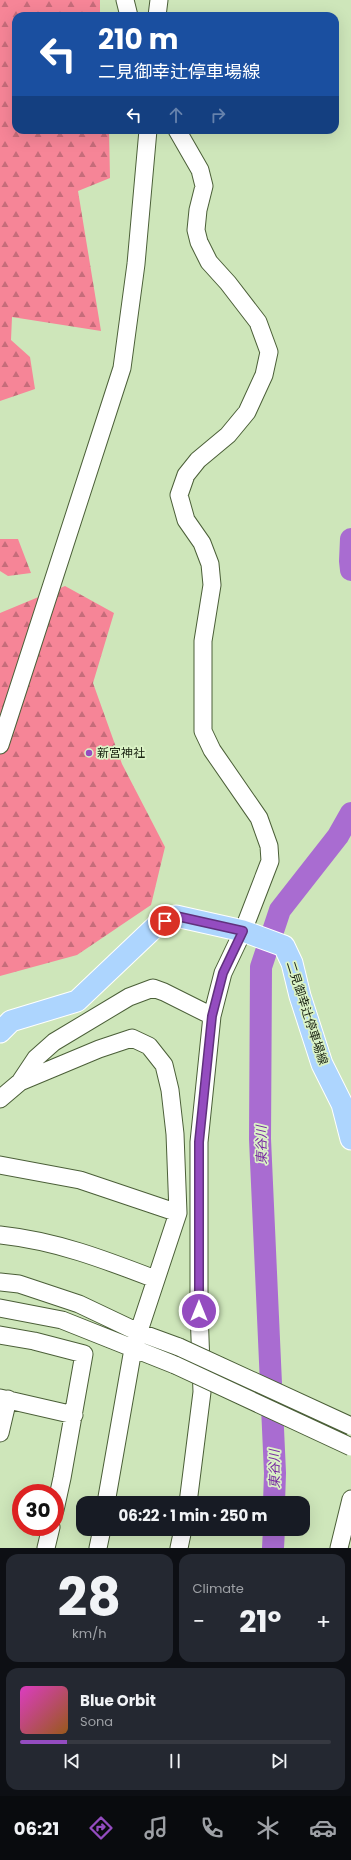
<!DOCTYPE html>
<meta charset="utf-8">
<style>
body{margin:0;font-family:Poppins,"Noto Sans JP",sans-serif;background:#242831;color:#f1f3f6;height:100vh;display:flex;flex-direction:column;font-size:15px;white-space:nowrap}
*{box-sizing:border-box;margin:0}
p{font-size:13px;color:#9ea1a6}
.icon{flex:none;width:22px;height:22px;fill:none;stroke:currentColor;stroke-width:2;stroke-linecap:round;stroke-linejoin:round}
.map{position:relative;height:1548px;overflow:hidden}
.sheet{display:flex;flex-direction:column;gap:6px;padding:6px;background:#0d0f14;flex:1}
.sheet>*{flex:none}
.hud{position:absolute;left:12px;top:12px;width:327px;height:122px;border-radius:12px;box-shadow:0 4px 16px #0002;background:#1a4fa0;color:#fff;overflow:hidden}
.speed{position:absolute;left:12px;top:1484px;display:flex;gap:8px;font-size:20px;font-weight:700;text-align:center}
.speed>*{display:grid;place-content:center;width:52px;height:52px;border-radius:50%;background:#171b24;box-shadow:0 4px 16px #0002;line-height:1}
.speed .limit{border:6px solid #d22;background:#fff;color:#111}
.pin{position:absolute;display:grid;place-items:center;width:34px;height:34px;color:#fff;margin:-17px;border:2px solid #fff;border-radius:50%;box-shadow:0 1px 4px #0007}
.me{position:absolute;width:44px;margin:-22px;rotate:0deg;stroke-linejoin:round;filter:drop-shadow(0 0 3px #0008)}
.turn{display:flex;align-items:center;gap:14px;height:84px;padding:0 20px;font-size:18px}
.turn .icon{width:52px;height:52px;stroke-width:2.5}
.turn b{display:block;font-size:28px;line-height:34px}
.lanes{display:flex;align-items:center;height:38px;padding:0 20px;background:#0003;justify-content:center;gap:20px;direction:ltr}
.lanes .off{opacity:.35}
.big{font-size:30px;font-weight:700;line-height:1.1}
.sheet .widget{flex:1;display:flex;flex-direction:column;justify-content:center;gap:6px;min-width:0;padding:0 14px;border-radius:12px;background:#242831}
.sheet .dial{align-items:center;gap:0}
.dial b{font-size:52px;line-height:1}
.song{display:flex;align-items:center;gap:12px}
.cover{width:48px;height:48px;border-radius:6px;background:linear-gradient(135deg,hsl(310 70% 55%),hsl(30 70% 35%))}
.played{height:4px;border-radius:2px;background:linear-gradient(90deg,#944cc0 15%,#363941 15%)}
.keys{display:flex;justify-content:space-around;direction:ltr}
.heat{display:flex;justify-content:space-between;align-items:center;font-size:22px;direction:ltr}
.sheet .tiles{flex:1;display:grid;gap:6px;grid-template-columns:1fr 1fr}
.widget:last-child{grid-column:span 2}
.trip{position:absolute;left:76px;top:1496px;width:234px;height:40px;border-radius:12px;background:#171b24;box-shadow:0 4px 16px #0002;font-weight:700;line-height:40px;text-align:center}
.tabs{display:flex;height:64px;justify-content:space-around;align-items:center;background:#090b0e;color:#9ea1a6}
.tabs .icon{width:28px;height:28px}
.tabs .selected{color:#944cc0}
.tabs b{font-size:18px;color:#f1f3f6}
.map>svg:first-child{display:block}
.forest{fill:url(#forest-firs)}
.lines{fill:none;stroke-linecap:round;stroke-linejoin:round}
.river{stroke:#a96cd1;stroke-width:22}
.minor-casing{stroke:#4b5f38;stroke-width:19}
.major-casing{stroke:#fff;stroke-width:23}
.minor{stroke:#fff;stroke-width:17}
.major{stroke:#add5fe;stroke-width:21}
.minor-bridge-casing{stroke:#4b5f38;stroke-width:19;stroke-linecap:butt}
.minor-bridge{stroke:#fff;stroke-width:17}
.route-casing{stroke:#60317d;stroke-width:10}
.route{stroke:#944cc0;stroke-width:7}
.poi-dot{fill:#944cc0;stroke:#dbf3c6;stroke-width:1.5}
.labels{text-anchor:middle;stroke-width:3.5;stroke-linejoin:round;paint-order:stroke}
.poi-label{font-size:12px;fill:#1a2312;stroke:#dbf3c6;text-anchor:start}
.street-label{font-size:12px;fill:#1a2312;stroke:#dbf3c6}
.water-label{font-size:13px;font-style:italic;fill:#7628a1;stroke:#dbf3c6}
</style>
<div class="map">
<svg width="351" height="1548" viewBox="0 0 351 1548">
<defs>
<pattern id="forest-firs" width="22" height="20" patternUnits="userSpaceOnUse"><rect width="22" height="20" fill="#f68597"/><path d="M5 1l3.5 6h-7zM16 11l3.5 6h-7z" fill="#c66c7a"/></pattern>
</defs>
<rect width="100%" height="100%" fill="#cee6ba"/>
<path class="forest" d="M 0,0 L 100,0 L 100,16 L 16,16 L 16,130 L 109,130 L 110,178 L 78,191 L 101,331 L 12,317 L 11,340 L 30,357 L 35,389 L 0,401 Z
M 0,539 L 18,539 L 31,573 L 8,576 L 0,571 Z
M 65,586 L 114,613 L 93,683 L 122,764 L 165,847 L 151,905 L 77,955 L 0,976 L 0,613 Z"/>
<g class="lines">
<path class="river" d="M 351,539 L 350,561 L 351,570
M 274,1503 L 275,1473 L 260,1139 L 261,967 L 280,910 L 338,836 L 351,813
M 273,1548 L 274,1529"/>
<g class="minor-casing">
<path id="minor" d="M 125,0 L 129,16
M 157,16 L 159,0
M 177,130 L 200,170 L 204,186 L 198,210 L 196,230 L 199,242 L 209,262 L 228,283 L 258,322 L 269,352 L 264,375 L 247,412 L 228,435 L 198,460 L 186,475 L 179,495 L 186,520 L 202,543 L 210,564 L 212,585 L 203,641 L 203,731 L 212,750 L 259,818 L 269,846 L 270,861 L 243,931 L 223,973 L 212,1016 L 199,1142 L 199,1311 L 202,1392 L 188,1503
M 0,745 L 122,368 L 136,264 L 148,130
M 20,1082 L 99,1049 L 132,1038 L 149,1046 L 164,1065 L 170,1090 L 175,1134 L 178,1213 L 133,1349 L 106,1503
M 0,1099 L 20,1082 L 36,1058 L 54,1042 L 129,997 L 153,988 L 164,992 L 212,1016
M 0,1165 L 80,1180 L 178,1213
M 0,1235 C 56,1241 103,1259 155,1279
M 0,1282 L 19,1284 L 79,1304 L 138,1332 L 179,1347
M 0,1308 L 62,1320 L 175,1365
M 0,1335 L 34,1341 L 84,1354 L 62,1478 L 55,1510
M 0,1398 L 74,1415
M 0,1433 L 8,1399
M 46,1548 L 51,1527
M 98,1548 L 102,1529
M 179,1548 L 183,1529
M 339,1548 L 351,1499"/>
</g>
<g class="major-casing">
<path id="major" d="M 0,1032 L 11,1021 L 77,1001 L 155,927 L 176,916 L 243,931 L 284,946 L 292,963 L 300,996 L 322,1064 L 342,1104 L 351,1139"/>
</g>
<use href="#minor" class="minor"/>
<use href="#major" class="major"/>
<g class="minor-bridge-casing">
<path id="minor-bridge" d="M 179,1347 L 351,1426
M 175,1365 L 351,1447"/>
</g>
<use href="#minor-bridge" class="minor-bridge"/>
</g>
<g class="lines">
<g class="route-casing">
<path id="route" d="M 165,921 L 176,916 L 243,931 L 223,973 L 212,1016 L 199,1142 L 199,1311"/>
</g>
<use href="#route" class="route"/>
</g>
<circle class="poi-dot" cx="89" cy="753" r="4"/>
<g class="labels">
<g class="poi-label">
<text x="97" y="757">新宮神社</text>
</g>
<g class="street-label">
<text transform="translate(307 1013) rotate(72)" y="4">二見御幸辻停車場線</text>
</g>
<g class="water-label">
<text transform="translate(261 1145) rotate(-91)" y="5">東谷川</text>
<text transform="translate(274 1469) rotate(-91)" y="5">東谷川</text>
</g>
</g>
</svg>
<div class="speed"><div class="limit">30</div></div>
<div class="pin" style="left:165px;top:921px;background:#d93025"><svg class="icon" aria-label="arrive" viewBox="0 0 24 24"><path d="M6 21V4h12l-3 4 3 4H6"/></svg></div>
<svg class="me" style="left:199px;top:1311px" viewBox="-20 -20 40 40"><circle r="17" fill="#944cc0" stroke="#fff" stroke-width="3"/><path d="M0-11L8 9 0 5-8 9z" fill="#fff"/></svg>
<div class="trip">06:22 · 1 min · 250 m</div>
<div class="hud">
<div class="turn"><svg class="icon" aria-label="left" viewBox="0 0 24 24"><path d="M17 20v-9H6M10 6l-5 5 5 5"/></svg><div><b>210 m</b>二見御幸辻停車場線</div></div>
<div class="lanes"><svg class="icon" aria-label="left" viewBox="0 0 24 24"><path d="M17 20v-9H6M10 6l-5 5 5 5"/></svg><svg class="icon off" aria-label="ahead" viewBox="0 0 24 24"><path d="M12 20V5M6 11l6-6 6 6"/></svg><svg class="icon off" aria-label="right" viewBox="0 0 24 24"><path d="M7 20v-9h11M14 6l5 5-5 5"/></svg></div>
</div>
</div>
<section class="sheet">
<div class="tiles">
<div class="widget dial"><b>28</b><p>km/h</p></div>
<div class="widget"><p>Climate</p>
<div class="heat"><a>−</a><b class="big">21°</b><a>+</a></div>
</div>
<div class="widget">
<div class="song"><i class="cover"></i><div><b>Blue Orbit</b><p>Sona</p></div></div>
<div class="played"></div>
<div class="keys"><svg class="icon" aria-label="previous" viewBox="0 0 24 24"><path d="M18 5L8 12l10 7zM5 5v14"/></svg><svg class="icon" aria-label="pause" viewBox="0 0 24 24"><path d="M8 5v14M16 5v14"/></svg><svg class="icon" aria-label="next" viewBox="0 0 24 24"><path d="M6 5l10 7-10 7zM19 5v14"/></svg></div>
</div>
</div>
</section>
<nav class="tabs">
<b>06:21</b>
<svg class="icon selected" aria-label="directions" viewBox="0 0 24 24"><path d="M12 3l9 9-9 9-9-9zM9 14v-3h6M13 9l2 2-2 2"/></svg>
<svg class="icon" aria-label="music" viewBox="0 0 24 24"><path d="M9 18V5l10-2v13"/><circle cx="6" cy="18" r="3"/><circle cx="16" cy="16" r="3"/></svg>
<svg class="icon" aria-label="phone" viewBox="0 0 24 24"><path d="M5 4h4l2 5-3 2q2 4 5 5l2-3 5 2v4C11 20 4 13 5 4z"/></svg>
<svg class="icon" aria-label="climate" viewBox="0 0 24 24"><path d="M12 3v18M4 7l16 10M4 17L20 7"/></svg>
<svg class="icon" aria-label="car" viewBox="0 0 24 24"><path d="M5 17H2v-5l4-1 3-4h7l3 4 3 1v5h-3M9 17h6M6 11h13"/><circle cx="7" cy="17" r="2"/><circle cx="17" cy="17" r="2"/></svg>
</nav>
